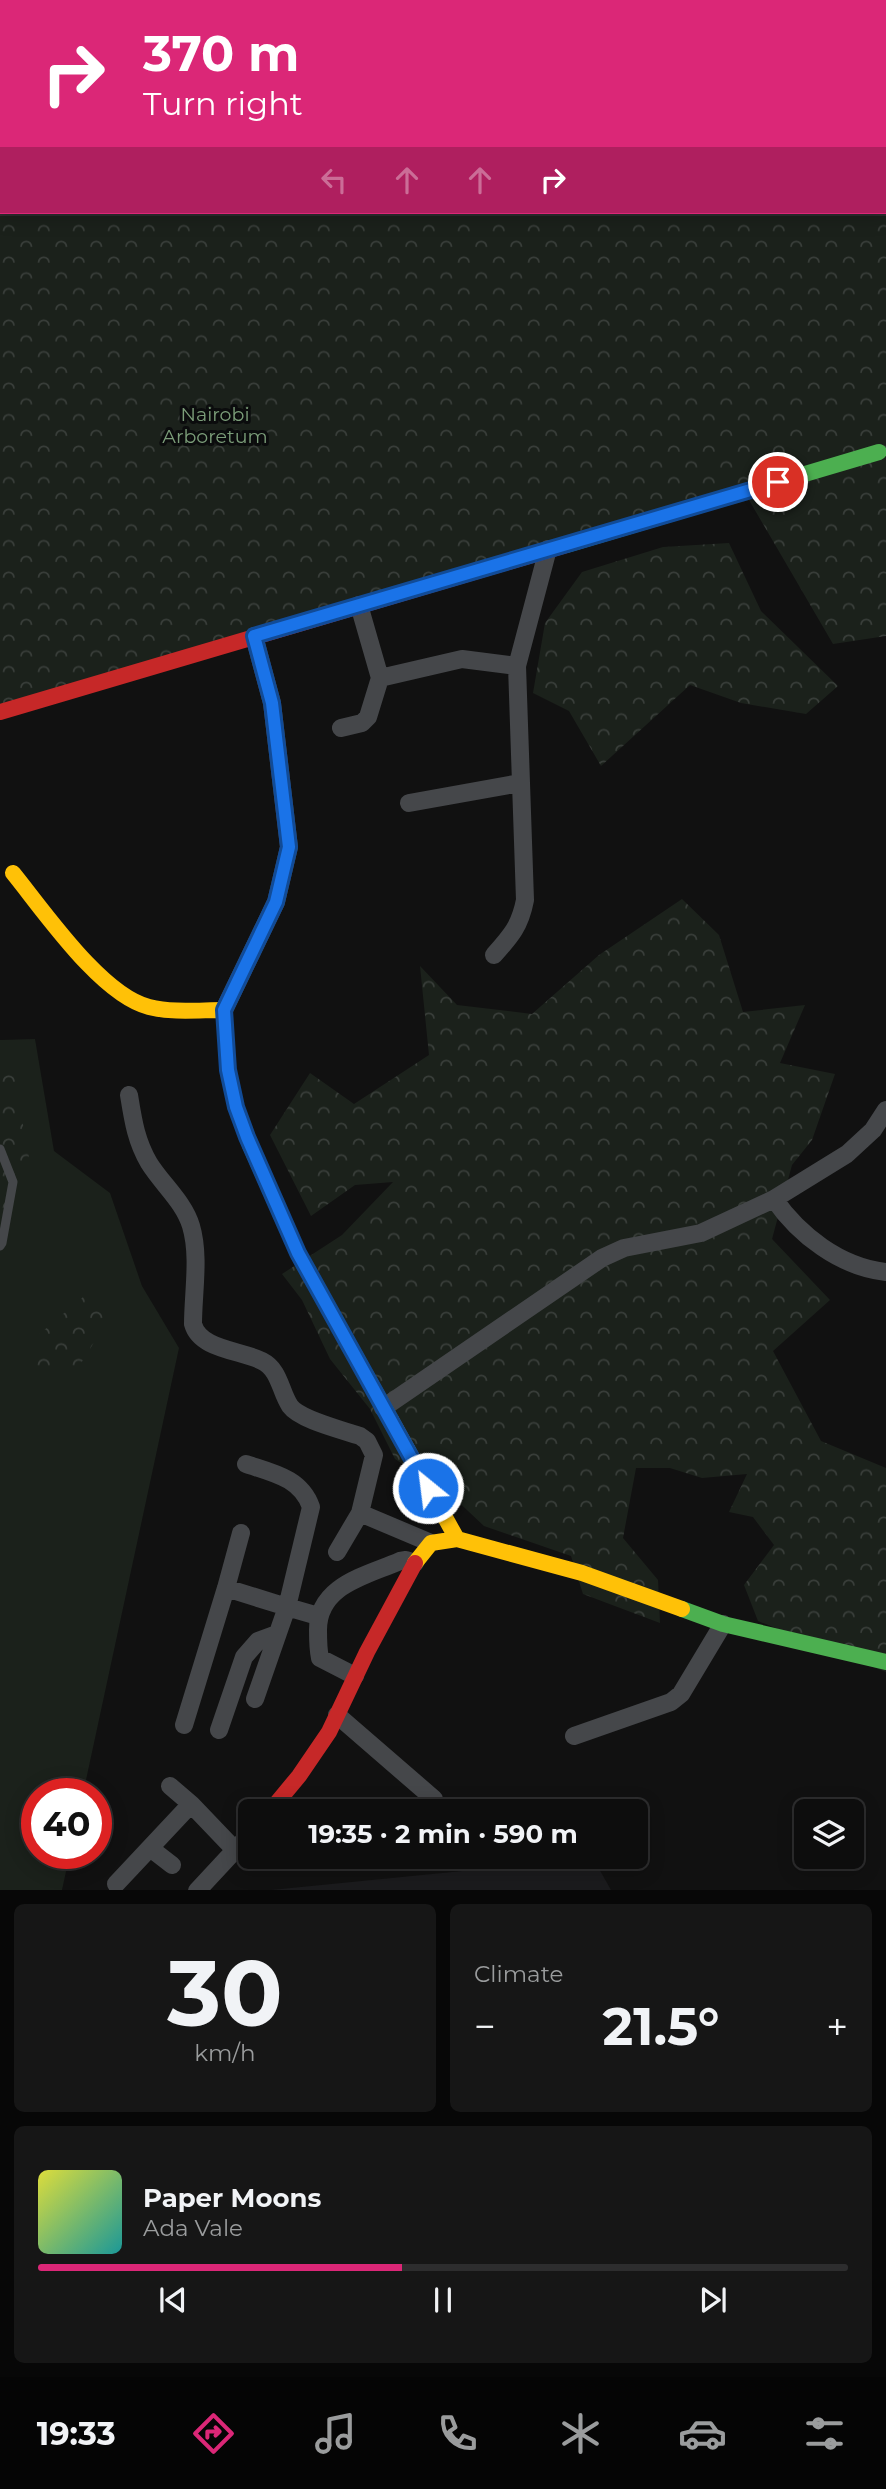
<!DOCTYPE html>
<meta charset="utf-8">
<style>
body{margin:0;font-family:Montserrat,sans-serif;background:#161616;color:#f1f3f6;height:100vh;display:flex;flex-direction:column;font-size:26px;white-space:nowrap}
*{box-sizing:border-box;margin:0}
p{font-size:23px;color:#9a9c9d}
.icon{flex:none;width:38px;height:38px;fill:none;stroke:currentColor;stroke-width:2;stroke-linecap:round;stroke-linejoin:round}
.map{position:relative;height:1890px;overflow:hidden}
.side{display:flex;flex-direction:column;gap:14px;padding:14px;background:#070707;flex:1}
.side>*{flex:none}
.top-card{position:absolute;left:0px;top:0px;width:887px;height:214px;box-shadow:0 4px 18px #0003,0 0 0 2px #2d2d2e;background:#db2777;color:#fff;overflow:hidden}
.controls{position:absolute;left:794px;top:1799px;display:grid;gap:14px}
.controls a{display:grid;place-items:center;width:70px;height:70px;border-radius:10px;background:#0d0d0d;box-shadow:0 4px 18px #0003,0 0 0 2px #2d2d2e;font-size:35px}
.speed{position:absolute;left:21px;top:1778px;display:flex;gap:14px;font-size:35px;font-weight:700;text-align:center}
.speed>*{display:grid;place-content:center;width:91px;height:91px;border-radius:50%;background:#0d0d0d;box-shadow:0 4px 18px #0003,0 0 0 2px #2d2d2e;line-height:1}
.speed .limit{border:10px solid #d22;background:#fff;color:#111}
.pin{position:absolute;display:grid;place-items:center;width:60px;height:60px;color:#fff;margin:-30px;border:4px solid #fff;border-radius:50%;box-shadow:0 2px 7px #0007}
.me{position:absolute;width:77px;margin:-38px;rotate:331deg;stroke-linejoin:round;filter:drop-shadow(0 0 5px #0008)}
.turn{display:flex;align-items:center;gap:24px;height:147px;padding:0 28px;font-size:32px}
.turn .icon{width:91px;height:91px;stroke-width:2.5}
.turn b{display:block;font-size:49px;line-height:60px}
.lanes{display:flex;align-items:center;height:66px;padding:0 28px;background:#0003;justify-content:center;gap:35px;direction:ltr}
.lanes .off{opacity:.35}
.big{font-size:52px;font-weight:700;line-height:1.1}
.side .card{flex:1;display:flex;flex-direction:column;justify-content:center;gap:10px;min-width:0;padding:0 24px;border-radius:10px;background:#161616}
.side .dial{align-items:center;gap:0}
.dial b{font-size:91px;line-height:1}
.song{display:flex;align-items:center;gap:21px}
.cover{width:84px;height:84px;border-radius:10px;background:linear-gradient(135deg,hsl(60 70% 55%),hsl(180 70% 35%))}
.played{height:7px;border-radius:4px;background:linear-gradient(90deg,#db2777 45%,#2d2d2e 45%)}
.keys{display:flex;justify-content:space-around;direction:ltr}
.heat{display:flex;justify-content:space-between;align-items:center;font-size:38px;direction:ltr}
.side .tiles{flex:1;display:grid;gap:14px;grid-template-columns:1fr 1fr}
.card:last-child{grid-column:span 2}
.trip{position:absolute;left:238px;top:1799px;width:410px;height:70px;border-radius:10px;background:#0d0d0d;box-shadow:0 4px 18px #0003,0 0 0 2px #2d2d2e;font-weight:700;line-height:70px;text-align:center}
.menu{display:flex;height:112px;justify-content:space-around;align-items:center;background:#050505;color:#9a9c9d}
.menu .icon{width:49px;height:49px}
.menu .active{color:#db2777}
.menu b{font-size:32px;color:#f1f3f6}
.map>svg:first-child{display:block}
.built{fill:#1b1b1d}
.grass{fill:#1b211b}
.forest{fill:url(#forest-crowns);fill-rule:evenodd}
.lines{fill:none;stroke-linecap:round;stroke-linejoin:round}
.lane{stroke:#45474a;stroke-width:9}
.street{stroke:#45474a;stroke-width:18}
.fast{stroke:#4caf50;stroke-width:16}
.slow{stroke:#ffc107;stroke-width:16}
.jam{stroke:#c62828;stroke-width:16}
.route-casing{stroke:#114b97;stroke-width:18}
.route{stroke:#1a73e8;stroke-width:12}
.labels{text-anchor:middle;stroke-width:6;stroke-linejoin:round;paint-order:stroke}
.park-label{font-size:19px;fill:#7b9d79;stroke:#0b0c0d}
</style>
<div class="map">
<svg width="886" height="1891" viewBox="0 0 886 1891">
<defs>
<pattern id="forest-crowns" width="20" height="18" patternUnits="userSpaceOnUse" patternTransform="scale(1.75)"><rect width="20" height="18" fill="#1b211b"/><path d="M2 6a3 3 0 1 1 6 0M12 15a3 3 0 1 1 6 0" fill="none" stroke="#393e3a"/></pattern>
</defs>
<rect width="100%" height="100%" fill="#111"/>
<path class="built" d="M 593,1858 L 611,1890 L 271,1890 Z"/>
<path class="grass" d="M 35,1039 L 54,1151 L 110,1193 L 142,1286 L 179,1348 L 83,1794 L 37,1794 L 37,1853 L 70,1853 L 62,1890 L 0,1890 L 0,1040 Z"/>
<path class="forest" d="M 0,0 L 886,0 L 886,636 L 833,644 L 749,500 L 0,706 ZM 2,2 L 886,2 L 886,212 L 2,212 Z
M 729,543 L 761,611 L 838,686 L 806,714 L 741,703 L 690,685 L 601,766 L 569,711 L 533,693 L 545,623 L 582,572 L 663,547 Z
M 682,899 L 719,935 L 743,1012 L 805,1005 L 780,1063 L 835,1074 L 812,1140 L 792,1165 L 772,1239 L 830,1300 L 773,1351 L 821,1441 L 886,1468 L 886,1672 L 758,1621 L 744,1585 L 774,1545 L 753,1517 L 729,1512 L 747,1474 L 702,1478 L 670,1468 L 636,1468 L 623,1538 L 658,1580 L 660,1623 L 583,1594 L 571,1556 L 484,1526 L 451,1495 L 395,1459 L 370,1409 L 330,1359 L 302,1300 L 282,1274 L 342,1235 L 393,1182 L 355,1185 L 311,1216 L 270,1135 L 310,1073 L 354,1104 L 429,1055 L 420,966 L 457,1005 L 532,1014 L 599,955 Z
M 0,1069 L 14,1075 L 30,1163 L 14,1195 L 0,1217 Z
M 83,1297 L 108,1320 L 78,1368 L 35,1369 L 36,1337 Z"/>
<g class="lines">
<path class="lane" d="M 0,1149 L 13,1182 L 2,1243 L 0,1246"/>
<path class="street" d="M 359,605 L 380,678 L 462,659 L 517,666 L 548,549
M 341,728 L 362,723 L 368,717 L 380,678
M 409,803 L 520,783
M 494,955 C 511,936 520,926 525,900 L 517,666
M 224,1010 L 276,902 L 289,847 L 272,703 L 254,636
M 129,1095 C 133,1120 136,1141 149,1163 C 162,1184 184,1202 191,1226 C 200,1256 193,1293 193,1324 C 200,1350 241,1350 262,1361 C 280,1370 280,1391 290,1406 C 300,1420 343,1430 360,1436 L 367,1441 L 374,1455 L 360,1513 L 431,1543
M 774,1199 C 799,1235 840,1267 886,1272
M 383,1408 L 602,1258 L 624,1248 L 701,1233 L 774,1199 L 847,1154 L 873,1130 L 886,1110
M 246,1464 C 273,1473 301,1478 311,1507 L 287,1607 L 318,1616
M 337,1552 L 360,1513
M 226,1588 L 287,1607 L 255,1699
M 355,1676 L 320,1658 C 318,1649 318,1640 318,1630 C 318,1585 366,1576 400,1561 L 406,1560 L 415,1563
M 337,1715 L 434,1799
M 184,1725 L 226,1588 L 241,1533
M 219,1730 L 244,1657 L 258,1641 L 277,1634
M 574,1736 L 671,1702 L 681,1694 L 723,1624
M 191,1804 L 235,1850
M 150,1848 L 172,1865
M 116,1884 L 191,1804 L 170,1786
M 197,1891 L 250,1834"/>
<path class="fast" d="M 566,545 L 879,452
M 250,1145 L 298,1253 L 391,1420
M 682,1609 L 723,1624 L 886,1662"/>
<path class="slow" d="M 13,873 C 44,911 101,995 149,1007 C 173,1013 199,1010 224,1010 L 228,1070 L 236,1107 L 250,1145
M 391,1420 L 457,1539
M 415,1563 L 431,1543 L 457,1539 L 582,1573 L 682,1609"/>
<path class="jam" d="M 0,712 L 566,545
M 270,1811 L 299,1776 L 329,1732 L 367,1652 L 415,1563"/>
</g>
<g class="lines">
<g class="route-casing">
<path id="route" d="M 428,1488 L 298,1253 L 247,1137 L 236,1107 L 228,1070 L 224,1010 L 276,902 L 289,847 L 272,703 L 254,636 L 778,482"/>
</g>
<use href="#route" class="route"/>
</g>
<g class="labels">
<g class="park-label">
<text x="215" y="421">Nairobi<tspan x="215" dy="22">Arboretum</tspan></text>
</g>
</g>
</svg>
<div class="controls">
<a><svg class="icon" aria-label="layers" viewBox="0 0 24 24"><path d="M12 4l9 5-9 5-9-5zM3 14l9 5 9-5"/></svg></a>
</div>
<div class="speed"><div class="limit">40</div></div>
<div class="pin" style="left:778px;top:482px;background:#d93025"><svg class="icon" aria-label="arrive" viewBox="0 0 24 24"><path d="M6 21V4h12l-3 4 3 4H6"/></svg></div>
<svg class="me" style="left:428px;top:1488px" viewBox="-20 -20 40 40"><circle r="17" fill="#1a73e8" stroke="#fff" stroke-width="3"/><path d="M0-11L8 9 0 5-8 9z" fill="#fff"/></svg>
<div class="trip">19:35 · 2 min · 590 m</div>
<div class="top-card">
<div class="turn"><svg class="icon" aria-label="right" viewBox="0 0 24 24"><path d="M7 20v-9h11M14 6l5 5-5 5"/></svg><div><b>370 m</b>Turn right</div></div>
<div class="lanes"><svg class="icon off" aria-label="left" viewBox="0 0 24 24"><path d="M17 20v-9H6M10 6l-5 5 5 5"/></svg><svg class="icon off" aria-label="ahead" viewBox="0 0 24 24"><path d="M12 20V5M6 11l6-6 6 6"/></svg><svg class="icon off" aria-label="ahead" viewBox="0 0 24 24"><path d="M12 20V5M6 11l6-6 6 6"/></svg><svg class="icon" aria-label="right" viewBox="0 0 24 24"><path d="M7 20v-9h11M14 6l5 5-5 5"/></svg></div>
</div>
</div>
<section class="side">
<div class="tiles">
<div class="card dial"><b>30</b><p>km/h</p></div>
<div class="card"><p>Climate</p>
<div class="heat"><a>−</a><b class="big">21.5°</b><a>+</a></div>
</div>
<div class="card">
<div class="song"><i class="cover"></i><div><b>Paper Moons</b><p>Ada Vale</p></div></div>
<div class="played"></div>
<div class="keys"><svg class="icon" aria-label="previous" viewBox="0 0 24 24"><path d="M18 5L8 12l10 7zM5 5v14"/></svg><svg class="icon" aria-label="pause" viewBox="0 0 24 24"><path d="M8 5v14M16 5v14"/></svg><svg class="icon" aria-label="next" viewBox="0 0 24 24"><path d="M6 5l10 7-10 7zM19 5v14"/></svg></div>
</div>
</div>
</section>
<nav class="menu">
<b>19:33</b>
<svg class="icon active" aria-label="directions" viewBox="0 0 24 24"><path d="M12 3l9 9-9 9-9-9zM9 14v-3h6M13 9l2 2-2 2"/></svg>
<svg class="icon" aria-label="music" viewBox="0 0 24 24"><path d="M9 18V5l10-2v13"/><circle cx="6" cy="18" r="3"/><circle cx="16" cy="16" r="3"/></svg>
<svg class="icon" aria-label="phone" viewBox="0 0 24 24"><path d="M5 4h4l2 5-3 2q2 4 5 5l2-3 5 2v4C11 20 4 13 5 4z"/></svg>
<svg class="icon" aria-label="climate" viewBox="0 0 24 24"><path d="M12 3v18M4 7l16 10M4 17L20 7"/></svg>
<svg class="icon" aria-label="car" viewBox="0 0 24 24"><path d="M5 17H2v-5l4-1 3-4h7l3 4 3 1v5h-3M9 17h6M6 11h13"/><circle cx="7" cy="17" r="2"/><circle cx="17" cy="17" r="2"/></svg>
<svg class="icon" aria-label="filters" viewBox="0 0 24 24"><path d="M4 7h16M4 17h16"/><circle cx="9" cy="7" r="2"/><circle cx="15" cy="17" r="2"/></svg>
</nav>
